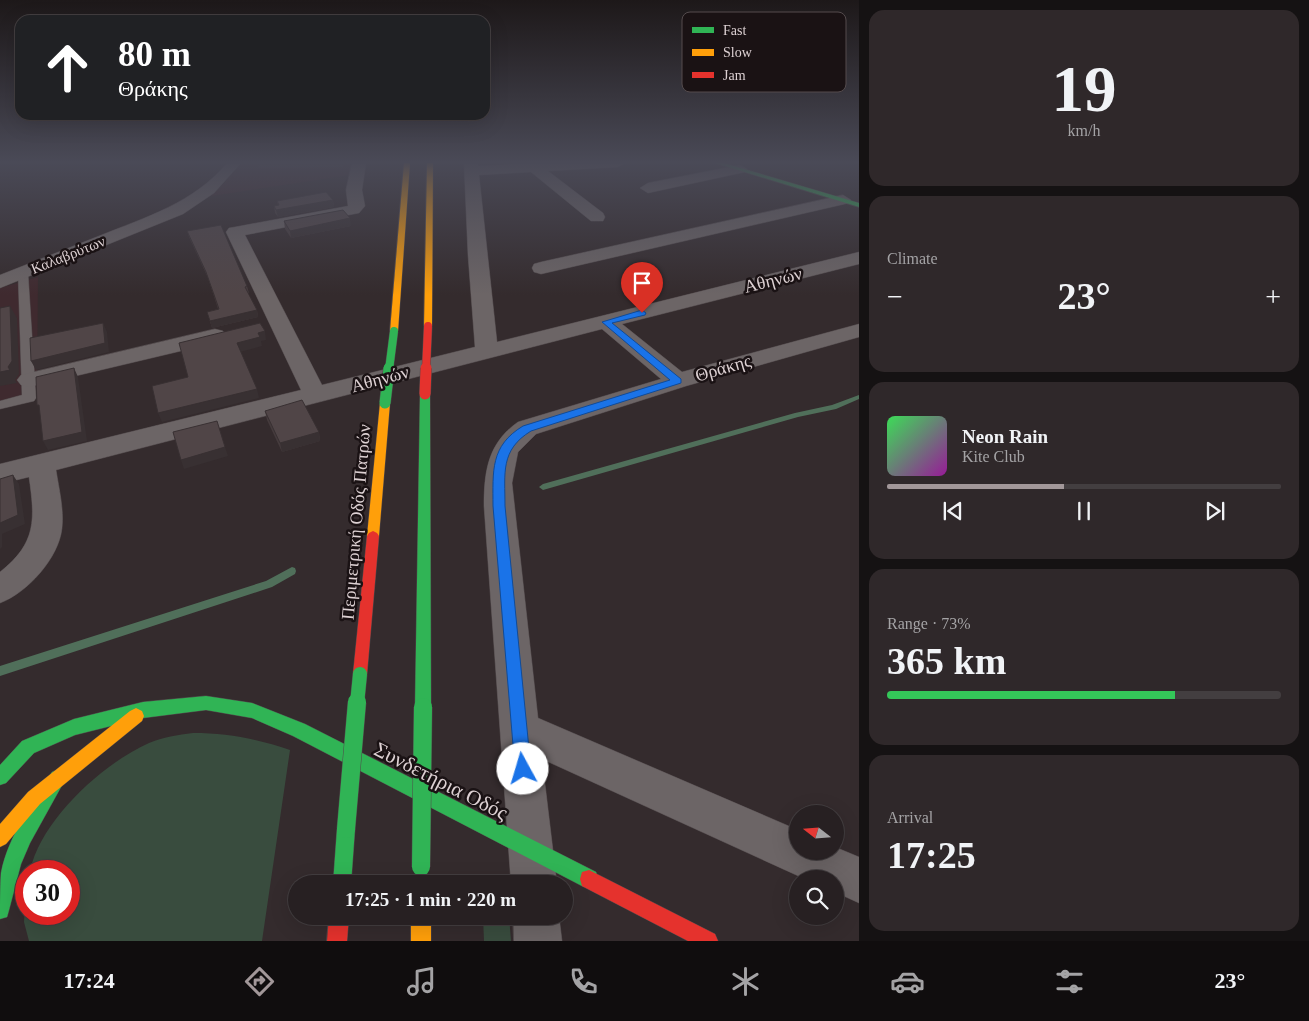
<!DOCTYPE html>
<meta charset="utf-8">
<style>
body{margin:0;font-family:"Times New Roman",serif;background:#2f282a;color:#f1f3f6;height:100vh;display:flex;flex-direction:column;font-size:19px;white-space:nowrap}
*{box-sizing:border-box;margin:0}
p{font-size:16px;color:#a4a3a5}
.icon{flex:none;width:28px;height:28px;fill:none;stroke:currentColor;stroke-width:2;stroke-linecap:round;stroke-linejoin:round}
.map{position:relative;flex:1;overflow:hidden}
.drawer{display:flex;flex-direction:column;gap:10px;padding:10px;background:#151213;width:450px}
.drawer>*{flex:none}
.banner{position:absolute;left:15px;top:15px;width:475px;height:105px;border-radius:15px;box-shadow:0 5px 20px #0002,0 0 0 1px #433e40;background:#202124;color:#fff;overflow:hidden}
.needle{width:32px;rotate:287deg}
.controls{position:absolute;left:789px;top:805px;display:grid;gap:10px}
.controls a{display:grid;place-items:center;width:55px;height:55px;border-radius:50%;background:#272022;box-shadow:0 5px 20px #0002,0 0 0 1px #433e40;font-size:25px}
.speed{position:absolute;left:15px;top:860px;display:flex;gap:10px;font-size:25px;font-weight:700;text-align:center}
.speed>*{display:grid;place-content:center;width:65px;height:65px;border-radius:50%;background:#272022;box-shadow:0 5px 20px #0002,0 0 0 1px #433e40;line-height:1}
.speed .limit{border:8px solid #d22;background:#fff;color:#111}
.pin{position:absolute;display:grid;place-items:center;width:42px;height:42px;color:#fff;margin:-51px -21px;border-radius:50% 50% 50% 0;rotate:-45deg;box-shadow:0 0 5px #0007}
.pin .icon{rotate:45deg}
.me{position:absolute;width:55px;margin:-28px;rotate:354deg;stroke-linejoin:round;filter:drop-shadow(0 0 4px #0008)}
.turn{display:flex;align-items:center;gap:18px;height:105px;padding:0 20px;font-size:22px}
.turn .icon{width:65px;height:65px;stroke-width:2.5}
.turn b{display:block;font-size:35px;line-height:42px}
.big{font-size:38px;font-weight:700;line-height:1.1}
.drawer .card{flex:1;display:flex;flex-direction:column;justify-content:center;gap:8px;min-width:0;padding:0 18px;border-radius:15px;background:#2f282a}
.drawer .dial{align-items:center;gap:0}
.dial b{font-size:65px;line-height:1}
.song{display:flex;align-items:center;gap:15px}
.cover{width:60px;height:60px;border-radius:8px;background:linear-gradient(135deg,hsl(130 70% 55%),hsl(300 70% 35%))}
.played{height:5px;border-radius:2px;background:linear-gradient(90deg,#a29799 45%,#433e40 45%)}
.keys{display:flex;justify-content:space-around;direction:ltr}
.heat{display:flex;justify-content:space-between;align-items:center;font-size:28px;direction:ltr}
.charge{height:8px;border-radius:4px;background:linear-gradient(90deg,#34c759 73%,#433e40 0)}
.trip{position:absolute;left:288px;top:875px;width:285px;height:50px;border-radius:25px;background:#272022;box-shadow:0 5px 20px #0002,0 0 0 1px #433e40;font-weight:700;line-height:50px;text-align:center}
.menu{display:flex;height:80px;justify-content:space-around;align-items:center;background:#100d0e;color:#a4a3a5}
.menu .icon{width:35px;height:35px}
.menu .on{color:#a29799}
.menu b{font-size:22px;color:#f1f3f6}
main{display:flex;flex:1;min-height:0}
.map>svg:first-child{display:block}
.built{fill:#3f2a2f}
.green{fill:#394c3e}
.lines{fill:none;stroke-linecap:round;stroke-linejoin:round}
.stream{fill:#506f5a;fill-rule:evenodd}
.lane-casing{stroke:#51494b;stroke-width:1}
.street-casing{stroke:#51494b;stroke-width:1}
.fast-casing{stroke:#51494b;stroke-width:1}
.slow-casing{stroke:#51494b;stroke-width:1}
.jam-casing{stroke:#51494b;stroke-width:1}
.lane{fill:#6c6566;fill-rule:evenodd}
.street{fill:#6c6566;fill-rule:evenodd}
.fast{fill:#30b455;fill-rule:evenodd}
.slow{fill:#ff9f0a;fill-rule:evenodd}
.jam{fill:#e5322d;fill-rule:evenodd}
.fast-bridge-far3-casing{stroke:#51494b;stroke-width:9;stroke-linecap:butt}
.fast-bridge-far2-casing{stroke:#51494b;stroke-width:12;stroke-linecap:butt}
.fast-bridge-far1-casing{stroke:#51494b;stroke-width:15;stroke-linecap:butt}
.fast-bridge-casing{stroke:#51494b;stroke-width:19;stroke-linecap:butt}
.jam-bridge-far1-casing{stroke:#51494b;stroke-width:9;stroke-linecap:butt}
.jam-bridge-casing{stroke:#51494b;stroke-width:12;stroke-linecap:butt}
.fast-bridge-far3{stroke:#30b455;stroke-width:8}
.fast-bridge-far2{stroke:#30b455;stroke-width:11}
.fast-bridge-far1{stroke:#30b455;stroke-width:14}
.fast-bridge{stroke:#30b455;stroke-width:18}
.jam-bridge-far1{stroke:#e5322d;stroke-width:8}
.jam-bridge{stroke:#e5322d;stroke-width:11}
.wall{fill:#453b3d}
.shaded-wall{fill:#383032}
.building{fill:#504547;stroke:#383032}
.route{fill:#1a73e8;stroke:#114b97}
.labels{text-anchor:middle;stroke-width:5;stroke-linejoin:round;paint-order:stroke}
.far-street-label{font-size:15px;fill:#ddd1d3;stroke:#1a1214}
.street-label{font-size:18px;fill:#ddd1d3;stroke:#1a1214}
.near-street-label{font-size:21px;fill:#ddd1d3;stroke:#1a1214}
.key{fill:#1a1214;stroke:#544b4d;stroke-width:1}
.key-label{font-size:14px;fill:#ddd1d3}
</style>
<main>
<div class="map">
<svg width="859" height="941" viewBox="0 0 859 941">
<rect width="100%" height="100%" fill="#342b2d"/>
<path class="built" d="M 239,163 L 353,163 L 350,175 L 211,196 L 226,181 Z
M 38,277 L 37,393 L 0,403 L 0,288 Z"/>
<path class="green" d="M 193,733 C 227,733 258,739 290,750 L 262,941 L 29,941 L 24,922 L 26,887 L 26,914 L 69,914 L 69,871 L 30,871 C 41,820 102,764 149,743 C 163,737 178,735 193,733 Z
M 483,916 L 509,916 L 511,941 L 484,941 Z"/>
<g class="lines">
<path class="stream" d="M 859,395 L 859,399 L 836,409 L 798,417 L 543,490 L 539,487 L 543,484 L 795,413 L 832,405 Z
M 292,567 L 295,568 L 296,571 L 295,574 L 272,587 L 0,676 L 0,666 L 266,581 Z"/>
<g class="lane-casing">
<path id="lane" d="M 23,270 L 28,273 L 36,398 L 34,401 L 0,409 L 0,401 L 22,395 L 18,273 Z"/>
</g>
<g class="street-casing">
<path id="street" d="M 227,163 L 241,163 L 214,193 L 183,214 L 0,288 L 0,275 C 33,262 66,249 99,236 C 146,217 194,203 227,163 Z
M 352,163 L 366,163 L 362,190 L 365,206 L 359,213 L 245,235 L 322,385 L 475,347 L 468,255 L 464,163 L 478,163 L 478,166 L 542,163 L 625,163 L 618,167 L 548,171 L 603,213 L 605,217 L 603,221 L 591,221 L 531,172 L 479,175 L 497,342 L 859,252 L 859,264 L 622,324 L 682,372 L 859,324 L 859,337 L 686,386 L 536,434 L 518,452 L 512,483 L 538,718 L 798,830 L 798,851 L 835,851 L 835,847 L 859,857 L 859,903 L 835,892 L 835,879 L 805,879 L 542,759 L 557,884 L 511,884 L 484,506 C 484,471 488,443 518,422 L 661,379 L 602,329 L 56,470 C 59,489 64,509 62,528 C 59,558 27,593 0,603 L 0,572 C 37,543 35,519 29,477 L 0,484 L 0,464 L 301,390 L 226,232 L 229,228 L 235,227 L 348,206 L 346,190 Z
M 740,165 L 747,169 L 745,172 L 648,193 L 640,188 L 648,183 Z
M 843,195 L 851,200 L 849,203 L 541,274 L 534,272 L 532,268 L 534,264 L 541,262 Z
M 215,329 L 223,331 L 226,336 L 223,341 L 29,387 L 21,385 L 17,380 L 21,375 Z
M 513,916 L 559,916 L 562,941 L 514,941 Z"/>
</g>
<g class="fast-casing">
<path id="fast" d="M 715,163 L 724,163 L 859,203 L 859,207 Z
M 425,391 L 430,394 L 431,707 L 428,712 L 423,714 L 418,712 L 415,707 L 420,394 Z
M 206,696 L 252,703 L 305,724 L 596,872 L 598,879 L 596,886 L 589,888 L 582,886 L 293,736 L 252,718 L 206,710 L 143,718 L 75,735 L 34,753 L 6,783 L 0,785 L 0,765 L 22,741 L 74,719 L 143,702 Z
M 58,770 L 64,772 L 66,778 L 30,843 L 21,864 L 9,910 L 7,917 L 0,919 C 0,905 0,887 1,873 C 8,836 33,803 52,772 Z
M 346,820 L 352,823 L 355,829 L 351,884 L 333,884 L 337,829 L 340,823 Z"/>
</g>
<g class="slow-casing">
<path id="slow" d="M 404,163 L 410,163 L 398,331 L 394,334 L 390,331 Z
M 427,163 L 433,163 L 432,326 L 428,329 L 424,326 Z
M 385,400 L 390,403 L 379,536 L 377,539 L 373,541 L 369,539 L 367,536 L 380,403 Z
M 136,708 L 142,711 L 144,716 L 142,721 L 40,804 L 6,844 L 0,847 L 0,824 L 28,792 L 130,711 Z
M 411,916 L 431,916 L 431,941 L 411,941 Z"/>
</g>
<g class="jam-casing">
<path id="jam" d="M 373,531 L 377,533 L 379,536 L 367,674 L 365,679 L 360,681 L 355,679 L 353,674 L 367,536 L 369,533 Z
M 589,870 L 715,934 L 718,941 L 688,941 L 582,886 L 580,879 L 582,872 Z
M 329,916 L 349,916 L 347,941 L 327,941 Z"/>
</g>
<use href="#lane" class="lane"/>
<use href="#street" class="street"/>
<use href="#fast" class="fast"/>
<use href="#slow" class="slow"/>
<use href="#jam" class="jam"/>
<g class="fast-bridge-far3-casing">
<path id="fast-bridge-far3" d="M 389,370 L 394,331"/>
</g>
<g class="fast-bridge-far2-casing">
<path id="fast-bridge-far2" d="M 385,403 L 389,368"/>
</g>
<g class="fast-bridge-far1-casing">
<path id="fast-bridge-far1" d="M 357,704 L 360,674"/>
</g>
<g class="fast-bridge-casing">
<path id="fast-bridge" d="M 346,829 L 357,702
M 421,867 L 423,707"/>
</g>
<g class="jam-bridge-far1-casing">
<path id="jam-bridge-far1" d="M 426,370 L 428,326"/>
</g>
<g class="jam-bridge-casing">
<path id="jam-bridge" d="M 425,394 L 426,368"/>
</g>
<use href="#fast-bridge-far3" class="fast-bridge-far3"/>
<use href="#fast-bridge-far2" class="fast-bridge-far2"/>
<use href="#fast-bridge-far1" class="fast-bridge-far1"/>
<use href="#fast-bridge" class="fast-bridge"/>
<use href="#jam-bridge-far1" class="jam-bridge-far1"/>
<use href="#jam-bridge" class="jam-bridge"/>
</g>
<path class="wall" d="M 248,163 L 349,163 L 344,163 L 343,167 L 259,168 L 258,165 L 248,165 Z
M 333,200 L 334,207 L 278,217 L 275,213 L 274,206 L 278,205 L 277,201 Z
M 284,221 L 351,226 L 291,238 L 285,229 Z
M 187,231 L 247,286 L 249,293 L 248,293 L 257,310 L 258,317 L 212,328 L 207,312 L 218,309 L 208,278 L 189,237 Z
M 265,411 L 319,432 L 320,441 L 282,452 L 267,420 Z"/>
<path class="shaded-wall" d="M 333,200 L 334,207 L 278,217 L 276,210 Z
M 350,218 L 351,226 L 291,238 L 290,231 Z
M 10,306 L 17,318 L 19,374 L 15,380 L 17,383 L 0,386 L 0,372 L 8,367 Z
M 257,310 L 258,317 L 212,328 L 210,321 Z
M 103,323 L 107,332 L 109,352 L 36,370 L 31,361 Z
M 265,331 L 266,340 L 261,341 L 262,346 L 240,352 L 237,343 L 258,333 Z
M 74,368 L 78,377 L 87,441 L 48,450 L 43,441 Z
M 257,389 L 259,398 L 162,422 L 158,413 Z
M 319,432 L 320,441 L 282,452 L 280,443 Z
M 225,447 L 228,456 L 184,469 L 181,460 Z
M 13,475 L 19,484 L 25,524 L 2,534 L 2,547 L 0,549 L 0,523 Z"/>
<path class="building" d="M 326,192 L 333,200 L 276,210 L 274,206 L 279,205 L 277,201 Z
M 343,210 L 350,218 L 290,231 L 284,221 Z
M 221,225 L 247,286 L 245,287 L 257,310 L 210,321 L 207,312 L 219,309 L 206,272 L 187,231 Z
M 10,306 L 12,361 L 8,367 L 10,370 L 0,372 L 0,308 Z
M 103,323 L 105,343 L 31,361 L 30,338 Z
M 260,323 L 265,331 L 258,333 L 260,337 L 237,343 L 257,389 L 158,413 L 152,386 L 188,377 L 179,343 Z
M 74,368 L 82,432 L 43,441 L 39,405 L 37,405 L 36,377 Z
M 302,400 L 319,432 L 280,443 L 265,411 Z
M 217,421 L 225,447 L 181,460 L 173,432 Z
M 13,475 L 18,515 L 0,523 L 0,479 Z"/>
<linearGradient id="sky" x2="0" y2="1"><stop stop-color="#1d1819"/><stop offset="0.55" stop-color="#4a4a57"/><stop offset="1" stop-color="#4a4a57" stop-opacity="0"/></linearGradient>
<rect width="859" height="295" fill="url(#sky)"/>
<path class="route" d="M 642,310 L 646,313 L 645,315 L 612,323 L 681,379 L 681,383 L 531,431 C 500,450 505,473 505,506 L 531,769 L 529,775 L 523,777 L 517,775 L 515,769 L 493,506 C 493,471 490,446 523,426 L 670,380 L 602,322 Z"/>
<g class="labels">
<g class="far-street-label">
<text transform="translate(68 255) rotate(-22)" y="5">Καλαβρύτων</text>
</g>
<g class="street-label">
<text transform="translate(773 280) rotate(-14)" y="6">Αθηνών</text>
<text transform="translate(723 368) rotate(-16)" y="6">Θράκης</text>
<text transform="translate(380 379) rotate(-15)" y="6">Αθηνών</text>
<text transform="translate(356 522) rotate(-85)" y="6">Περιμετρική Οδός Πατρών</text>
</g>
<g class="near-street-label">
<text transform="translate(441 781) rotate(27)" y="7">Συνδετήρια Οδός</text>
</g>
</g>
<rect x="682" y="12" width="164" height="80" rx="8" class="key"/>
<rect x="692" y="27" width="22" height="6" fill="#30b455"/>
<rect x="692" y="49" width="22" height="7" fill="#ff9f0a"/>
<rect x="692" y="72" width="22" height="6" fill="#e5322d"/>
<g class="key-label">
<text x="723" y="35">Fast</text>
<text x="723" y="57">Slow</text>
<text x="723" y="80">Jam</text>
</g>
</svg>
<div class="controls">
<a><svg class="needle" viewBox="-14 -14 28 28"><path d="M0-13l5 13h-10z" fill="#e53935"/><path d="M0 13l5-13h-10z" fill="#a4a3a5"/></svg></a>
<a><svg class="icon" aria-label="search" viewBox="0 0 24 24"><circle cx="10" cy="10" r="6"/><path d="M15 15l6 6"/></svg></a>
</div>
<div class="speed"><div class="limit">30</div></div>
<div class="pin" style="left:642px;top:313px;background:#d93025"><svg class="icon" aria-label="arrive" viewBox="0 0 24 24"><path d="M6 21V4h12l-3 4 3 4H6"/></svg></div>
<svg class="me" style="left:523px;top:769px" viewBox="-20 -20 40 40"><circle r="19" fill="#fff"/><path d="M0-13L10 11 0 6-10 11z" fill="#1a73e8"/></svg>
<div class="trip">17:25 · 1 min · 220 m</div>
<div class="banner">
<div class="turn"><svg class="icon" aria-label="ahead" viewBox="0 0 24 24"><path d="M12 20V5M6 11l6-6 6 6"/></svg><div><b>80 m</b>Θράκης</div></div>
</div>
</div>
<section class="drawer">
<div class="card dial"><b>19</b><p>km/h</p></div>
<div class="card"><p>Climate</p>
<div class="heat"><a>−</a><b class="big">23°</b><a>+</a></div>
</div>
<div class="card">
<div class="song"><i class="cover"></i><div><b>Neon Rain</b><p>Kite Club</p></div></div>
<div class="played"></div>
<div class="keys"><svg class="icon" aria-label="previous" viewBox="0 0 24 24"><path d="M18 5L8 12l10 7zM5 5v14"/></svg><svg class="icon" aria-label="pause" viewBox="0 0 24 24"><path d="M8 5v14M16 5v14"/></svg><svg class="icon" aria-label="next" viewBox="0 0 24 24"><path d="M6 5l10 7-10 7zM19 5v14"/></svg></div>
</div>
<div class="card"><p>Range · 73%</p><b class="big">365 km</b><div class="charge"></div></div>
<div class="card"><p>Arrival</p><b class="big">17:25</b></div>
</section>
</main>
<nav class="menu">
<b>17:24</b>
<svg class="icon on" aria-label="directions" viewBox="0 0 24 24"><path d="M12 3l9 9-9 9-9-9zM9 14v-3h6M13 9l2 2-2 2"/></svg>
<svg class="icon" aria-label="music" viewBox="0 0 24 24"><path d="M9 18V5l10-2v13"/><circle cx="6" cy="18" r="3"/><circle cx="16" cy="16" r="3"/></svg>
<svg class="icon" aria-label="phone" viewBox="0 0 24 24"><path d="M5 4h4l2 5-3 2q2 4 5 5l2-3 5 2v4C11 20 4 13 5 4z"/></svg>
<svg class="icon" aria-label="climate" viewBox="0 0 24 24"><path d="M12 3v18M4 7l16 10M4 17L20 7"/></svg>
<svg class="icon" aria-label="car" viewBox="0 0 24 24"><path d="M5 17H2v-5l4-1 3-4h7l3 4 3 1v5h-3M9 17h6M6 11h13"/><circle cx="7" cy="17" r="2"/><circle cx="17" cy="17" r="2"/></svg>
<svg class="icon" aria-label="filters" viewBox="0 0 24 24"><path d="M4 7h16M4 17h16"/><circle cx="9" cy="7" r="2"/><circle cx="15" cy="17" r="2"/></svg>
<b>23°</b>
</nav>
